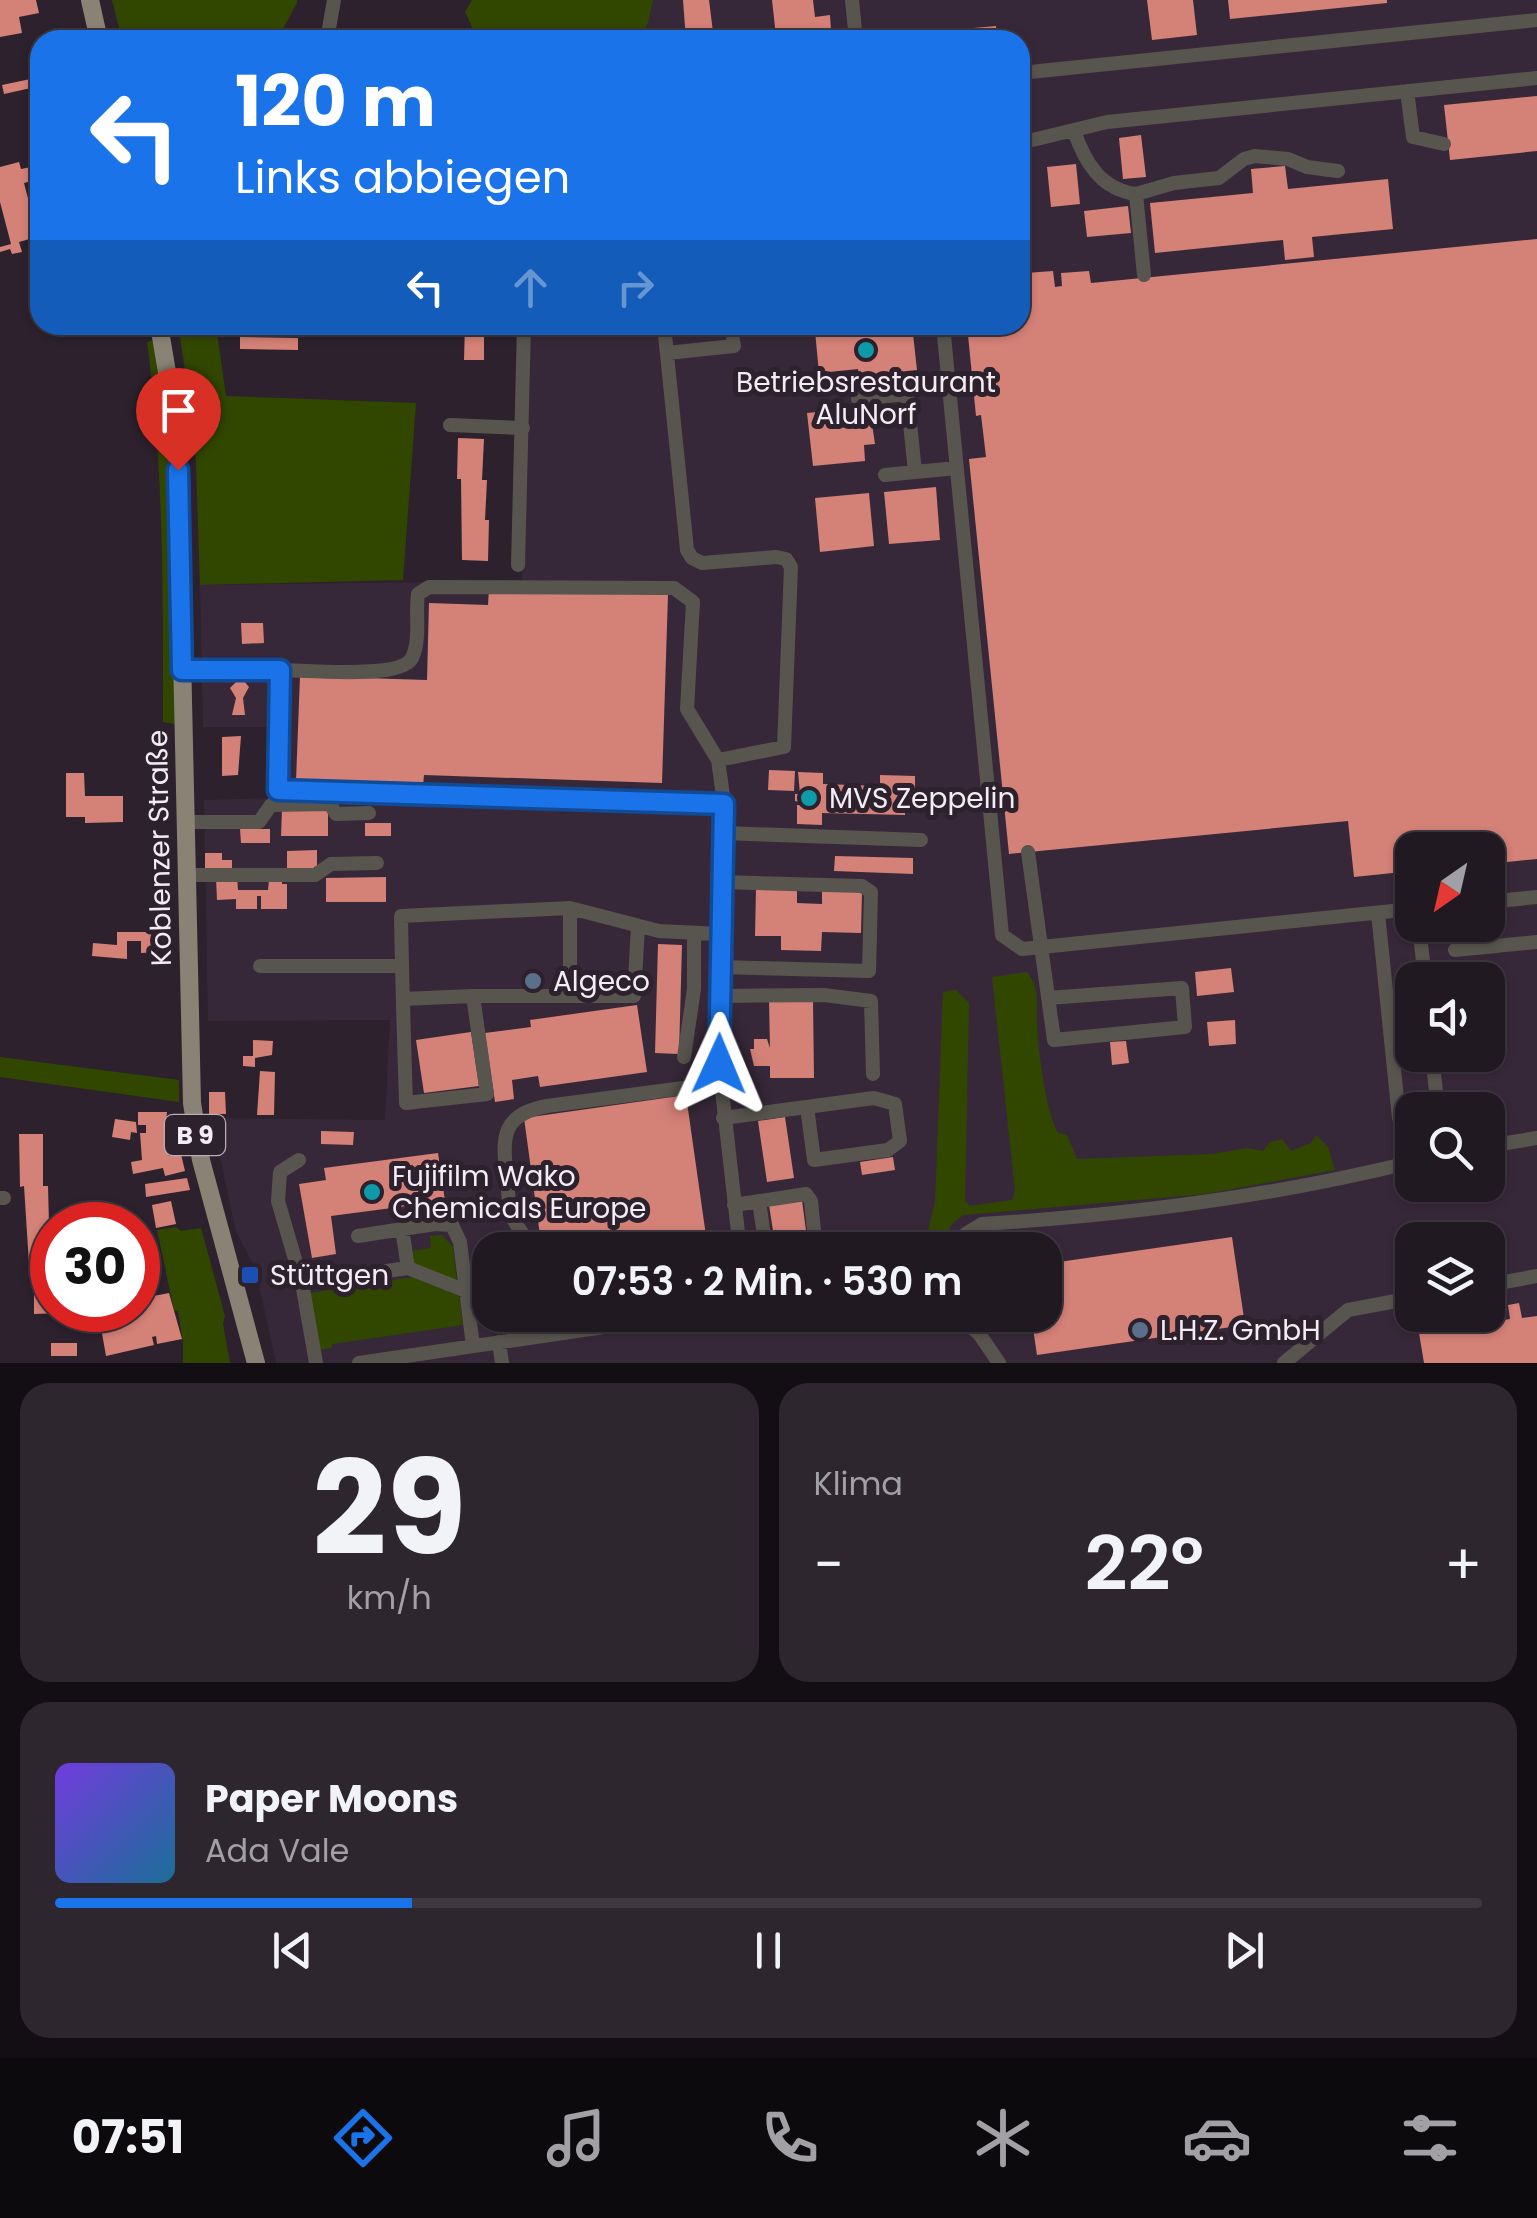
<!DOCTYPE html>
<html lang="de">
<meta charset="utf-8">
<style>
body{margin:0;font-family:Poppins,sans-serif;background:#2d262f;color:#f1f3f6;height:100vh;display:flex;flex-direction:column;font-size:38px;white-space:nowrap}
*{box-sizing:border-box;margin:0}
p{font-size:32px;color:#a2a0a5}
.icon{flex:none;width:55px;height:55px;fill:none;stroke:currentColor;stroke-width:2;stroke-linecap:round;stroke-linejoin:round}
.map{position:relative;height:1363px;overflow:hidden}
.sheet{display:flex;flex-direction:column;gap:20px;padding:20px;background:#120e13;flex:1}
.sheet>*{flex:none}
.hud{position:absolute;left:30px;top:30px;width:1000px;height:305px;border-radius:30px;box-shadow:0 2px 8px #0004,0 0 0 2px #3e3840;background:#1a73e8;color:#fff;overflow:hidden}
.needle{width:65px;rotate:214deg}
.tools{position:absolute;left:1395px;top:832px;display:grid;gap:20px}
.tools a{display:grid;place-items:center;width:110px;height:110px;border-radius:20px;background:#211922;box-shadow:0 2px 8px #0004,0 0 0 2px #3e3840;font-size:50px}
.speed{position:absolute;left:30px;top:1202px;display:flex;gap:20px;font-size:50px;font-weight:700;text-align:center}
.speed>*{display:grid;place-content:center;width:130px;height:130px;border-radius:50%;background:#211922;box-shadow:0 2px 8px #0004,0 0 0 2px #3e3840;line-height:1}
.speed .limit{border:15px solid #d22;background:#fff;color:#111}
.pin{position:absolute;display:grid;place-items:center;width:85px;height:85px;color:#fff;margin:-102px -42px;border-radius:50% 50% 50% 0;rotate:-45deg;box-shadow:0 0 10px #0007}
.pin .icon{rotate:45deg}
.me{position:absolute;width:110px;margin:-55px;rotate:1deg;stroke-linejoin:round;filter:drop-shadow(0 0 8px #0008)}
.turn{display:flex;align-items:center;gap:35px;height:210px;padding:0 40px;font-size:45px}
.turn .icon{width:130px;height:130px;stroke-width:2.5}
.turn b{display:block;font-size:70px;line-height:85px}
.lanes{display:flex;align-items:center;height:95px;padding:0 40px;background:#0003;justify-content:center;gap:50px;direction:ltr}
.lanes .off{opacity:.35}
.big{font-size:75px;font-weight:600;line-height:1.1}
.sheet .tile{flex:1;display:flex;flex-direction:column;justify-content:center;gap:15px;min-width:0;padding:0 35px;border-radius:30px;background:#2d262f}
.sheet .dial{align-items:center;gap:0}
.dial b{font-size:130px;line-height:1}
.song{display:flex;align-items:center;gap:30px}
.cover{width:120px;height:120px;border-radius:15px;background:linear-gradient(135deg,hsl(260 70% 55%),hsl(200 70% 35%))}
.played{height:10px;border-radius:5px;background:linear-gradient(90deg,#1a73e8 25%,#3e3840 25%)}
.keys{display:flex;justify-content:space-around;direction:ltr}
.heat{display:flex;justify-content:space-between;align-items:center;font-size:55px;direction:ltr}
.sheet .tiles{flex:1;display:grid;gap:20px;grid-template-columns:1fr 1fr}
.tile:last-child{grid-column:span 2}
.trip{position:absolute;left:472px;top:1232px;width:590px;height:100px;border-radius:30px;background:#211922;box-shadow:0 2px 8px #0004,0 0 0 2px #3e3840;font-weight:600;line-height:100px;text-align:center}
.menu{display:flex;height:160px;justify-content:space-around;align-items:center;background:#0d0a0e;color:#a2a0a5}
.menu .icon{width:70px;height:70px}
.menu .active{color:#1a73e8}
.menu b{font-size:45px;color:#f1f3f6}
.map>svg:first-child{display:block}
.built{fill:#372839;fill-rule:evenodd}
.green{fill:#314700}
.building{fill:#d48177}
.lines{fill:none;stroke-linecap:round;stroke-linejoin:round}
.minor{stroke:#58554e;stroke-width:14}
.major{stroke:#8a8375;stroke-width:18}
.route-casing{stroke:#114b97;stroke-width:25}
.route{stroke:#1a73e8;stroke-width:18}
.culture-dot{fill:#0f9aa8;stroke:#2c212d;stroke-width:4}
.service-dot{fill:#5c6f8a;stroke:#2c212d;stroke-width:4}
.transit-dot{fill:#1a4fb4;stroke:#2c212d;stroke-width:4}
.labels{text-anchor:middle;stroke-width:10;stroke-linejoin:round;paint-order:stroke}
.shield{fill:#2c212d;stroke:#b7afb8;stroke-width:2.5}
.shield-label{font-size:25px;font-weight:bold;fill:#f3ecf4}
.poi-label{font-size:28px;fill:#f3ecf4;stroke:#2c212d;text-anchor:start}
.street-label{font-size:28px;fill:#f3ecf4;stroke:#2c212d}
</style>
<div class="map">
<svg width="1537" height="1363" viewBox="0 0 1537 1363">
<rect width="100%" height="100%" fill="#2c212d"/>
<path class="built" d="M 653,0 L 1537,0 L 1537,1363 L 276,1363 L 255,1267 L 236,1232 L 212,1118 L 385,1120 L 390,1020 L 208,1021 L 204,800 L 269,798 L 268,727 L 203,727 L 200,585 L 522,581 L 529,325 L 1020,325 L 1020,40 L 639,40 L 648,23 ZM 1412,850 L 1488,850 L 1488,925 L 1412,925 ZM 1412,980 L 1488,980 L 1488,1055 L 1412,1055 ZM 1412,1110 L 1488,1110 L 1488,1185 L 1412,1185 ZM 1412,1240 L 1488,1240 L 1488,1315 L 1412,1315 ZM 490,1250 L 1045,1250 L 1045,1315 L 490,1315 Z"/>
<path class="green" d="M 112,0 L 297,0 L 297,3 L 277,40 L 246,40 L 244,32 L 210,40 L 122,40 Z
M 472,0 L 653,0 L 648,23 L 639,40 L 478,40 L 465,12 Z
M 178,325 L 216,325 L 226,396 L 416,403 L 403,580 L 200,585 L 195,436 Z
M 153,340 L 166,402 L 168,435 L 175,724 L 163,722 C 163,596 164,468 147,342 Z
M 1027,972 C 1041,989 1036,1005 1037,1025 C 1038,1051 1046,1112 1058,1133 L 1067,1135 L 1077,1159 L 1213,1154 L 1247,1148 L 1263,1151 L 1270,1142 L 1282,1139 L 1291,1151 L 1311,1143 L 1316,1135 L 1328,1147 L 1335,1170 L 1205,1194 L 963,1215 L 952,1224 L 940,1250 L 923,1250 L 935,1202 L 943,992 L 956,990 L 969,1003 L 965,1200 L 970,1206 L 1012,1200 L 1015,1190 L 992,977 Z
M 0,1057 L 179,1080 L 179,1102 L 0,1077 Z
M 176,1227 L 181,1231 L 201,1228 L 225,1316 L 223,1324 L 230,1363 L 183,1363 L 183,1342 L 178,1311 L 174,1310 L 157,1230 Z
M 442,1235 L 453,1247 L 457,1282 L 413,1264 L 411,1251 L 431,1248 L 430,1236 Z
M 413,1277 L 459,1296 L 463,1325 L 332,1344 L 331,1348 L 319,1350 L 310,1293 Z"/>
<path class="building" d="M 0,0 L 36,0 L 39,13 L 19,17 L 22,33 L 0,37 Z
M 683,0 L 709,0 L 714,40 L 686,40 Z
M 772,0 L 813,0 L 815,17 L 830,15 L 831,30 L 776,36 Z
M 1147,0 L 1193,0 L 1197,35 L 1152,40 Z
M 1228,0 L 1387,0 L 1387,3 L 1230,19 Z
M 996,26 L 997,40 L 916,40 L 916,33 Z
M 40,77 L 40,86 L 4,94 L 2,85 Z
M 1537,96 L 1537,151 L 1450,160 L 1444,105 Z
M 1141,135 L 1146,177 L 1123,179 L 1119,138 Z
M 40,145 L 40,179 L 24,183 L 30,206 L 40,203 L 40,236 L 19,242 L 22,252 L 12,254 L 10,249 L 0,252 L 0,247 L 11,244 L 0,202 L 0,167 L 19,162 L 21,169 L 36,166 L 30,147 Z
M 1076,164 L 1080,204 L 1051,207 L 1047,167 Z
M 1285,166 L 1288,189 L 1388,179 L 1393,229 L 1312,237 L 1314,257 L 1285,260 L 1283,240 L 1155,253 L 1150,203 L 1253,193 L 1251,169 Z
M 1128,206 L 1131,233 L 1087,237 L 1084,211 Z
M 1537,239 L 1537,859 L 1488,864 L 1488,850 L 1412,850 L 1412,871 L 1354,877 L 1348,821 L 1009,854 L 969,459 L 986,457 L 981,415 L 976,416 L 967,325 L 1020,325 L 1020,290 L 1028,289 L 1026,273 L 1053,271 L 1055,287 L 1062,286 L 1061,273 L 1089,271 L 1091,283 Z
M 465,325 L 484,325 L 484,360 L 464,360 Z
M 851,325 L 912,325 L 917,370 L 859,376 L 858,369 L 819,373 L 815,331 L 851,328 Z
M 240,337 L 298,338 L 298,350 L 240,349 Z
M 859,408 L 865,424 L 872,424 L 875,444 L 864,445 L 865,461 L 813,466 L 807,413 Z
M 458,438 L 484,439 L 482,480 L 487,480 L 485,520 L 489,520 L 488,561 L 462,560 L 461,479 L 457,479 Z
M 936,487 L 940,540 L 889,544 L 884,492 Z
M 869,493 L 874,546 L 820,552 L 815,498 Z
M 489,589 L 668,595 L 662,783 L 424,775 L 423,786 L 296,781 L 300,676 L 427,680 L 429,603 L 488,605 Z
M 241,623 L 263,623 L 264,643 L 242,644 Z
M 238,680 L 244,681 L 249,687 L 243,698 L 245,715 L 232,715 L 236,698 L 230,688 Z
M 241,736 L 238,775 L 222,776 L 222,737 Z
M 769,770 L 795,771 L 794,791 L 768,790 Z
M 798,772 L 823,773 L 823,784 L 880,786 L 880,775 L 915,776 L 915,792 L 906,792 L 905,815 L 822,813 L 822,825 L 797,824 L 797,805 L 800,805 L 800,802 L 795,801 L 795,794 L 800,794 Z
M 66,773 L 84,773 L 85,796 L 123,796 L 123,822 L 85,823 L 85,817 L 66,817 Z
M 282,809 L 328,809 L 328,836 L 281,836 Z
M 365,823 L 391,823 L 391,836 L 365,836 Z
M 240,829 L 270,829 L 270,843 L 241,843 Z
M 317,850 L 317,869 L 287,869 L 287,851 Z
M 205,853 L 222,853 L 222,860 L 232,860 L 232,870 L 205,870 Z
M 835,856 L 913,858 L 913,874 L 834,871 Z
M 237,877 L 238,890 L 268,890 L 269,880 L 282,880 L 282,884 L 287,884 L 287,909 L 261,909 L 261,896 L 257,896 L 257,909 L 236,909 L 236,899 L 217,900 L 216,878 Z
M 386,877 L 386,902 L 326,902 L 326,878 Z
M 756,888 L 797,890 L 797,903 L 822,904 L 822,891 L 862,892 L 861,933 L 822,932 L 821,951 L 781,950 L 781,936 L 755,936 Z
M 117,932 L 163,932 L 163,952 L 141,953 L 141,941 L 127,941 L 127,959 L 92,956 L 93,943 L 117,945 Z
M 658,944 L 682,945 L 679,1054 L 655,1053 Z
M 1231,968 L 1234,992 L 1197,996 L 1195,972 Z
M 813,999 L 814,1078 L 770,1078 L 770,1066 L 754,1066 L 750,1049 L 754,1049 L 754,1039 L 767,1039 L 770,1048 L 769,1000 Z
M 637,1005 L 647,1072 L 540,1087 L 538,1076 L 512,1080 L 514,1099 L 495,1102 L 485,1033 L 531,1027 L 530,1020 Z
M 1235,1020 L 1236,1044 L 1209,1046 L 1207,1022 Z
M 471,1032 L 479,1086 L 424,1093 L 416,1040 Z
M 253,1040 L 273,1041 L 272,1055 L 255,1058 L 255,1067 L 243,1066 L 243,1056 L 253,1056 Z
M 1126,1041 L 1129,1063 L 1112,1065 L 1110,1042 Z
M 260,1071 L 275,1072 L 274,1115 L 257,1115 Z
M 209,1092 L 225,1092 L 226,1114 L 209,1114 Z
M 686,1095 L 708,1250 L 542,1250 L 524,1118 Z
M 138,1112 L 167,1112 L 165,1133 L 169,1156 L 181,1154 L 185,1171 L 165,1176 L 163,1168 L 133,1174 L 131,1162 L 142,1160 L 140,1133 L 146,1133 L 146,1125 L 138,1125 Z
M 785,1117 L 794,1178 L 767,1182 L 758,1121 Z
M 115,1119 L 136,1122 L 137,1133 L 131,1132 L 130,1140 L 112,1137 Z
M 321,1131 L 354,1132 L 353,1145 L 321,1144 Z
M 19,1134 L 43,1134 L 43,1186 L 48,1186 L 49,1225 L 52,1225 L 52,1310 L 63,1310 L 63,1313 L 34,1314 L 34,1264 L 29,1264 L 24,1186 L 20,1187 Z
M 438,1153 L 445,1201 L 331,1216 L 336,1254 L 312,1258 L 299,1184 L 326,1180 L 324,1168 Z
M 893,1157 L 895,1170 L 862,1175 L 860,1162 Z
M 187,1178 L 190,1190 L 146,1197 L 145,1184 Z
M 802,1200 L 808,1246 L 776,1250 L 769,1205 Z
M 171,1201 L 176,1224 L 156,1228 L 152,1205 Z
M 1232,1237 L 1245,1325 L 1037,1355 L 1031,1315 L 1045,1315 L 1045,1264 Z
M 169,1293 L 182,1339 L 157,1344 L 156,1336 L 152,1337 L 154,1345 L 106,1356 L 100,1322 L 132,1316 L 131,1310 L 138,1310 L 138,1299 Z
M 1519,1303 L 1522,1318 L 1537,1316 L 1537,1363 L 1424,1363 L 1419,1333 L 1510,1319 L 1508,1305 Z
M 51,1343 L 77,1343 L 77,1356 L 51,1356 Z"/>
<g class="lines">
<path class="minor" d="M 852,0 L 856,40
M 327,40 L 334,0
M 1020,73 L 1537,20
M 1407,91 L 1413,137 L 1444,144
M 1074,131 C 1085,162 1100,189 1136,194 L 1144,275
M 1020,143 L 1107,122 L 1537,78
M 1136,194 L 1174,183 L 1219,178 L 1244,159 L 1255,156 L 1288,159 L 1307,167 L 1338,171
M 396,325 L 396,328
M 664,325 L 687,550 L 692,558 L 702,563 L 776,557 L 786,559 L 791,567 L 784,747 L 718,760
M 943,325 L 1002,935 L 1022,949 L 1412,909
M 257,330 L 257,325
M 667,353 L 734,346 L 733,340
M 949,379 L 906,384 L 915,472 L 957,468
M 858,399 L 907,394
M 450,425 L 523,428
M 885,475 L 915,472
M 518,565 L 524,325
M 182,670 L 280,670
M 724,803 L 278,790 L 280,670 C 305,670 401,680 412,658 C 421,640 415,613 418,594 L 429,587 L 674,588 L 693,602 L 687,709 L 718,760 L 724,803 L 719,1064 L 740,1250
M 185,822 L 259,822 L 271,805 L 330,804 L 336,814 L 369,813
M 723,833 L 921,840
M 1028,852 C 1037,915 1045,977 1054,1040 L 1185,1027 L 1182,988 L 1048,998
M 186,875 L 315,875 L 331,864 L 377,863
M 1488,902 L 1537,897
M 570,908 L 570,996
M 1378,913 L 1399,1118
M 1419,925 L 1425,980
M 1455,950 L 1537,942
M 260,966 L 402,966
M 720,967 L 869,971 L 871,892 L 862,886 L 722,882
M 473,996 L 634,996 L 638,927
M 720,996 L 824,995 L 871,1001 L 873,1074
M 403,999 L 473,996 L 487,1094 L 406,1103 C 404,1041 402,979 401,916 L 570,908 L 659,931 L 721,934
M 1432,1055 L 1438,1110
M 684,1057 L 694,989 L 694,933
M 723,1118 L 874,1098 L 895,1104 L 900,1141 L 888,1150 L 814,1160 L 807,1107
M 1488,1146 L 1537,1138
M 299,1160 L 280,1172 L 278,1201 L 302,1283 L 316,1363
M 0,1198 L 4,1198
M 759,1201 L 766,1250
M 734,1205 L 806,1194 L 811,1201 L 816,1250
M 402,1229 L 408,1268
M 358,1236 L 435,1224 L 452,1225 L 460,1242 L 473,1346
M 532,1250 C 528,1237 516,1228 512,1216 C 508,1204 508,1189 507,1176 C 501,1136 503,1114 547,1106 L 721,1083
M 958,1250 L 964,1235 L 982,1224 C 1128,1215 1271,1197 1412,1162
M 302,1283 L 408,1268 L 466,1291
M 1488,1285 L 1537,1276
M 543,1315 L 546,1335
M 959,1315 L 980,1335 L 999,1363
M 499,1342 L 502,1363
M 359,1363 L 685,1315
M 1284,1363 L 1348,1310 L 1412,1298"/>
<path class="major" d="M 90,0 L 99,40
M 159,325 L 177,431 L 192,1103 L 201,1160 L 256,1363"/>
</g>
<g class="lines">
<g class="route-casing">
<path id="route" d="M 178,470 L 182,670 L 280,670 L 278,790 L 724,804 L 719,1064"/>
</g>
<use href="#route" class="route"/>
</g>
<g class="culture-dot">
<circle cx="866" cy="350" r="10"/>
<circle cx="809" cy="798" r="10"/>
<circle cx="372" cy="1192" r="10"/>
</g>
<g class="service-dot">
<circle cx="533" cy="981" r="10"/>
<circle cx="1140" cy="1330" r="10"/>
</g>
<rect class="transit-dot" x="240" y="1265" width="20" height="20" rx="5"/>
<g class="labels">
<rect class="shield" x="165" y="1115" width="60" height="40" rx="8"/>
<g class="shield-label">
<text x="195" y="1144">B 9</text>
</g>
<g class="poi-label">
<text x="866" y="392" text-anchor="middle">Betriebsrestaurant<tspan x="866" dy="32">AluNorf</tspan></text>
<text x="829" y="808">MVS Zeppelin</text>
<text x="553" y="991">Algeco</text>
<text x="392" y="1186">Fujifilm Wako<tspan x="392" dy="32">Chemicals Europe</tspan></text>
<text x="270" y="1285">Stüttgen</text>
<text x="1160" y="1340">L.H.Z. GmbH</text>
</g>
<g class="street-label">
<text transform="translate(159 848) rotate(-91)" y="10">Koblenzer Straße</text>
</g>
</g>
</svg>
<div class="tools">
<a><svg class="needle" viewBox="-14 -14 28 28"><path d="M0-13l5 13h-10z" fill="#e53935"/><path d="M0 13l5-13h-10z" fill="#a2a0a5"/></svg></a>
<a><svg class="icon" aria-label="sound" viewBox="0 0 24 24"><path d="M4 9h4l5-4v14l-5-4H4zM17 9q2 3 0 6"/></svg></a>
<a><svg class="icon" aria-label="search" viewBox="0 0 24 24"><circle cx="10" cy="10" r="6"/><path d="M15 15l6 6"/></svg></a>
<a><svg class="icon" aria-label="layers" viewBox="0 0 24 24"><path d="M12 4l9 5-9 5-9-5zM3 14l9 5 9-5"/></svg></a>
</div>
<div class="speed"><div class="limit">30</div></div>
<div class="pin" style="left:178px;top:470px;background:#d93025"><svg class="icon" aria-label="arrive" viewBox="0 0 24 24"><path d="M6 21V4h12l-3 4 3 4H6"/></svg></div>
<svg class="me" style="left:719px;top:1064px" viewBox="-20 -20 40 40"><path d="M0-17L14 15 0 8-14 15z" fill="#1a73e8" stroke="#fff" stroke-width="4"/></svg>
<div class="trip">07:53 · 2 Min. · 530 m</div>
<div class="hud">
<div class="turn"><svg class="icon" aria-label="left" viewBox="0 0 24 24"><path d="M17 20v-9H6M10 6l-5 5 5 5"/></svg><div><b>120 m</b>Links abbiegen</div></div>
<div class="lanes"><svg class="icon" aria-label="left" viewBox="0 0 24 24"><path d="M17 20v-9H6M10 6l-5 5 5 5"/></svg><svg class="icon off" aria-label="ahead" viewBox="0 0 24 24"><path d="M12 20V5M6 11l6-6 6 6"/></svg><svg class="icon off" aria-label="right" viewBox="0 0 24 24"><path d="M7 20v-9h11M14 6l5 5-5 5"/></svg></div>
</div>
</div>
<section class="sheet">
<div class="tiles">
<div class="tile dial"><b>29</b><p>km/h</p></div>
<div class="tile"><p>Klima</p>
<div class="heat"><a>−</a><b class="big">22°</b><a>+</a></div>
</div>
<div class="tile">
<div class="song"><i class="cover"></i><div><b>Paper Moons</b><p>Ada Vale</p></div></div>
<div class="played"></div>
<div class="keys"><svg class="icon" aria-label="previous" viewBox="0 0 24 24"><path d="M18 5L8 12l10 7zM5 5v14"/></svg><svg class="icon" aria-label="pause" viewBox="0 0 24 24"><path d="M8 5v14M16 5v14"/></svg><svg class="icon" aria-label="next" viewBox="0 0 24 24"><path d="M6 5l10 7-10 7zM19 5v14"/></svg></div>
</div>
</div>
</section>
<nav class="menu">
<b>07:51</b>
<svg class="icon active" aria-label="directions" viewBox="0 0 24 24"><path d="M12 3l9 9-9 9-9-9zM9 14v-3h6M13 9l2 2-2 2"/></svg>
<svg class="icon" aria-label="music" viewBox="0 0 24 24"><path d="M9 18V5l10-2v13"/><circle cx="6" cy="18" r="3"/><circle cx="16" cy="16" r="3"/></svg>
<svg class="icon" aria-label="phone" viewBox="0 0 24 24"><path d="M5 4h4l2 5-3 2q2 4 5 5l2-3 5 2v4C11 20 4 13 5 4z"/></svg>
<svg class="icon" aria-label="climate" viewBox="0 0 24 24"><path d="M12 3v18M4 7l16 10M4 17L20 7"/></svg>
<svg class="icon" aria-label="car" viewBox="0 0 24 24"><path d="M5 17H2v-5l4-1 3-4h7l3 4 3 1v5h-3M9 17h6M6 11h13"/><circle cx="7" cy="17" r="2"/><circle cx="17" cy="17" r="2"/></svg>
<svg class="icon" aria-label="filters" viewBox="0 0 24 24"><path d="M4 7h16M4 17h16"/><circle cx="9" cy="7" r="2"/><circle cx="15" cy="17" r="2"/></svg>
</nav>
